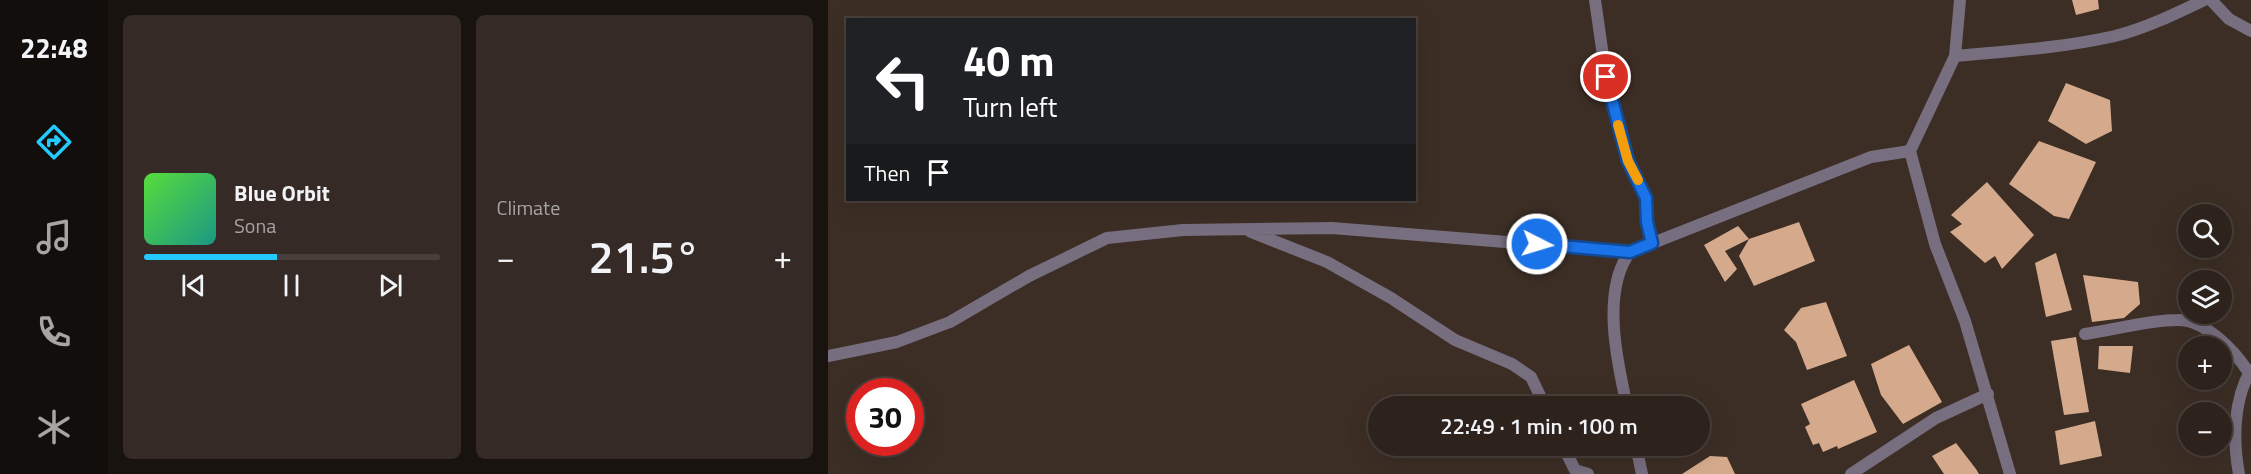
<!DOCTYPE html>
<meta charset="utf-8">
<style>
body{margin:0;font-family:"Titillium Web",sans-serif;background:#352a25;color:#f1f3f6;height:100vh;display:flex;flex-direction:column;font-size:22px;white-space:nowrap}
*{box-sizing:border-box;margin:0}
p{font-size:20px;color:#a7a4a3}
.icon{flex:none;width:33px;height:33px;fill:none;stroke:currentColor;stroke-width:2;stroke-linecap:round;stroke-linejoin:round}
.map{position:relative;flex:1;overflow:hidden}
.side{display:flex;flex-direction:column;gap:15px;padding:15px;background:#19130f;width:720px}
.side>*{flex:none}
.banner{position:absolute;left:18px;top:18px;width:570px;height:183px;border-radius:0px;box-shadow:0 6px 24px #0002,0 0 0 2px #483f3b;background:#202124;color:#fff;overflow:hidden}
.tools{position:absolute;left:1350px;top:204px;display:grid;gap:12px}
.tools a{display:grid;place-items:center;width:54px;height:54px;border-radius:50%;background:#2d221c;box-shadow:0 6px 24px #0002,0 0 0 2px #483f3b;font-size:30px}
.speed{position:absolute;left:18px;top:378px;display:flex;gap:12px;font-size:30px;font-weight:700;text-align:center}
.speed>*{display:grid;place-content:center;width:78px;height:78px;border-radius:50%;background:#2d221c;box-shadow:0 6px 24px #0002,0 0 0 2px #483f3b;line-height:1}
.speed .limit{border:9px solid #d22;background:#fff;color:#111}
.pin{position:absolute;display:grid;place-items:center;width:51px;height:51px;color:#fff;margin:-26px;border:3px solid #fff;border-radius:50%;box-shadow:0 2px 6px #0007}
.me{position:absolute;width:66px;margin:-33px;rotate:95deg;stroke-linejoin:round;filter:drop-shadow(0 0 4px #0008)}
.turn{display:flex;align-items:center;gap:21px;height:126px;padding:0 18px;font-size:27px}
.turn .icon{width:78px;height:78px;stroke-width:2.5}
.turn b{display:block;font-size:42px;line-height:51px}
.then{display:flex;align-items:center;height:57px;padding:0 18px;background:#0003;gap:12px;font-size:22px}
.big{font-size:45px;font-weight:600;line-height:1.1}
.side .tile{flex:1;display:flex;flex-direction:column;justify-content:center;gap:9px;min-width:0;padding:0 21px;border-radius:9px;background:#352a25}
.song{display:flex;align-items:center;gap:18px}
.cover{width:72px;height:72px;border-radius:9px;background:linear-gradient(135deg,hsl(110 70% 55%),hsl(170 70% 35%))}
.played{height:6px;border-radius:3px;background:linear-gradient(90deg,#24c9fe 45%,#483f3b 45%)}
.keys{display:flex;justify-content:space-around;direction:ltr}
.heat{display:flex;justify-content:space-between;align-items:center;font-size:33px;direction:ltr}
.side .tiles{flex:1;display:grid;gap:15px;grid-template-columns:repeat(2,1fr)}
.trip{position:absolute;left:540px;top:396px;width:342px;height:60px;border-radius:30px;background:#2d221c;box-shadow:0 6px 24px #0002,0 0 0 2px #483f3b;font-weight:600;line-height:60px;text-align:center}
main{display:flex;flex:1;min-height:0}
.tab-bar{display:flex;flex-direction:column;width:108px;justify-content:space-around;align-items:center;background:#120e0b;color:#a7a4a3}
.tab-bar .icon{width:42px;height:42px}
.tab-bar .active{color:#24c9fe}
.tab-bar b{font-size:27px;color:#f1f3f6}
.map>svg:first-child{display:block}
.building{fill:#d5aa8c}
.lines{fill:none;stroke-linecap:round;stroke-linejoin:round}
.minor{stroke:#776e80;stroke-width:12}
.route-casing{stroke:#114b97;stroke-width:15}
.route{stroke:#1a73e8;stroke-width:10}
.slow{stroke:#f59e0b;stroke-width:10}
</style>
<main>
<nav class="tab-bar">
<b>22:48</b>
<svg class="icon active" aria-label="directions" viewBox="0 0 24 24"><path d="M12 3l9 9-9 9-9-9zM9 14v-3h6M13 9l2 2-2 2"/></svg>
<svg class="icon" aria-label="music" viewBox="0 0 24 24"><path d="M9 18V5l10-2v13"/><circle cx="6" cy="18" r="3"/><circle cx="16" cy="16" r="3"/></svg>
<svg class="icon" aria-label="phone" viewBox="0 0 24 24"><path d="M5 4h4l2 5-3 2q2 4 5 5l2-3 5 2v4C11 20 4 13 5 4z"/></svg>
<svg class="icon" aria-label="climate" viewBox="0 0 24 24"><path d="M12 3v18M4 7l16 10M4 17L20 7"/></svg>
</nav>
<section class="side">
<div class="tiles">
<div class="tile">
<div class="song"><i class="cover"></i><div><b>Blue Orbit</b><p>Sona</p></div></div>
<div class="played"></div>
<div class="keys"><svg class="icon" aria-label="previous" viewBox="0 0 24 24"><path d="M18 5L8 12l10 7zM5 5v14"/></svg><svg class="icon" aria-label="pause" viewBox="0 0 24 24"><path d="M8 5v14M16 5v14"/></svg><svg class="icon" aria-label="next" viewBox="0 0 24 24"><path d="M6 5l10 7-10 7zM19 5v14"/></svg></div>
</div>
<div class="tile"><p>Climate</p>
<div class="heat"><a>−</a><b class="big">21.5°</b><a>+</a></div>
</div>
</div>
</section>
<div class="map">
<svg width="1423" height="474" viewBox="0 0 1423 474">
<rect width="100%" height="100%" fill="#3c2e25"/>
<path class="building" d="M 1244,0 L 1270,0 L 1271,9 L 1248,15 Z
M 1238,83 L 1282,100 L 1284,131 L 1258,144 L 1220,121 Z
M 1211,141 L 1268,162 L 1241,219 L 1226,216 L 1181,184 Z
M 1159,182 L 1206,235 L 1174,269 L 1167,256 L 1157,263 L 1122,232 L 1134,224 L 1123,215 Z
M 971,222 L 987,261 L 926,286 L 911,256 L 921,239 Z
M 910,226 L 921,239 L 897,251 L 909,269 L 897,282 L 876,245 Z
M 1228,253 L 1244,310 L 1218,317 L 1207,263 Z
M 1255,275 L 1310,282 L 1312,304 L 1296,318 L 1264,322 Z
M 998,302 L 1019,356 L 979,370 L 968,342 L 956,330 L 973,308 Z
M 1248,337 L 1261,412 L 1236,415 L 1223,341 Z
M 1081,345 L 1114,402 L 1075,424 L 1053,395 L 1043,364 Z
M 1271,346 L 1305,346 L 1302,373 L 1270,369 Z
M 1026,380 L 1049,432 L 1010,449 L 1009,446 L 995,452 L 991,443 L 985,445 L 977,427 L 982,424 L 973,404 Z
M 1267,421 L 1274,456 L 1232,465 L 1227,431 Z
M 1128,443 L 1148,469 L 1151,474 L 1116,474 L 1104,456 Z
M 882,456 L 899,457 L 907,474 L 854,474 Z"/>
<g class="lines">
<path class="minor" d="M 767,0 L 778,77 L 800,161 L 818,198 L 819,222 L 824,243
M 1132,0 L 1127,56 L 1082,151 L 1107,244 L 1137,321 L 1182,474
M 1383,0 L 1401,19 L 1423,31
M 1127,56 C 1181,51 1234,48 1287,36 C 1318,28 1347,14 1376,0
M 423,232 L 499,262 L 563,298 L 627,340 L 684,364 L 703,377 L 717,406
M 1257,334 C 1287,330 1319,320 1349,320 C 1377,319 1407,351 1421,373
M 0,356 L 69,342 L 122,322 L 201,276 L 279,238 L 355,230 L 504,228 L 802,252 L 1043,157 L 1082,151
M 799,406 C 789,362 773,290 802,252
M 735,446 L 747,470 L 760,474
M 808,446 L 814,474
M 1023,474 L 1108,418 L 1160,394
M 1411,474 C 1405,442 1405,400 1423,370"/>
</g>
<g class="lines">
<g class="route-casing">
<path id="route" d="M 709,244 L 802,252 L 824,243 L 819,222 L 818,198 L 800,161 L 778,77"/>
</g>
<use href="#route" class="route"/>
<path class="slow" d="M 790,125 L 800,161 L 810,180"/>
</g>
</svg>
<div class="tools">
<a><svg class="icon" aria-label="search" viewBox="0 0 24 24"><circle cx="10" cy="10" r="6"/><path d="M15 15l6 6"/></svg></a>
<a><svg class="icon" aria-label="layers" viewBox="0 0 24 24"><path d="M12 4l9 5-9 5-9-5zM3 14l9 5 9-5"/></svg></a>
<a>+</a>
<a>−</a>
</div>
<div class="speed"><div class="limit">30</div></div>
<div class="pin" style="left:778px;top:77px;background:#d93025"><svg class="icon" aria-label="arrive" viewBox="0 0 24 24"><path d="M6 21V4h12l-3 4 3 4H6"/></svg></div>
<svg class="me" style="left:709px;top:244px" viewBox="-20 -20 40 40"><circle r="17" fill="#1a73e8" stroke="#fff" stroke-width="3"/><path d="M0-11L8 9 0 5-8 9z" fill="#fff"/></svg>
<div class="trip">22:49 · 1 min · 100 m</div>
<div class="banner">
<div class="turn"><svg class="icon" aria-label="left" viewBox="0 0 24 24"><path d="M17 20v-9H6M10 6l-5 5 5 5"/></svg><div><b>40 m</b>Turn left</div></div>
<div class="then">Then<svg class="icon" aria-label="arrive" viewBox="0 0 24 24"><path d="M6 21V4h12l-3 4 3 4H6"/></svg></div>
</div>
</div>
</main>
